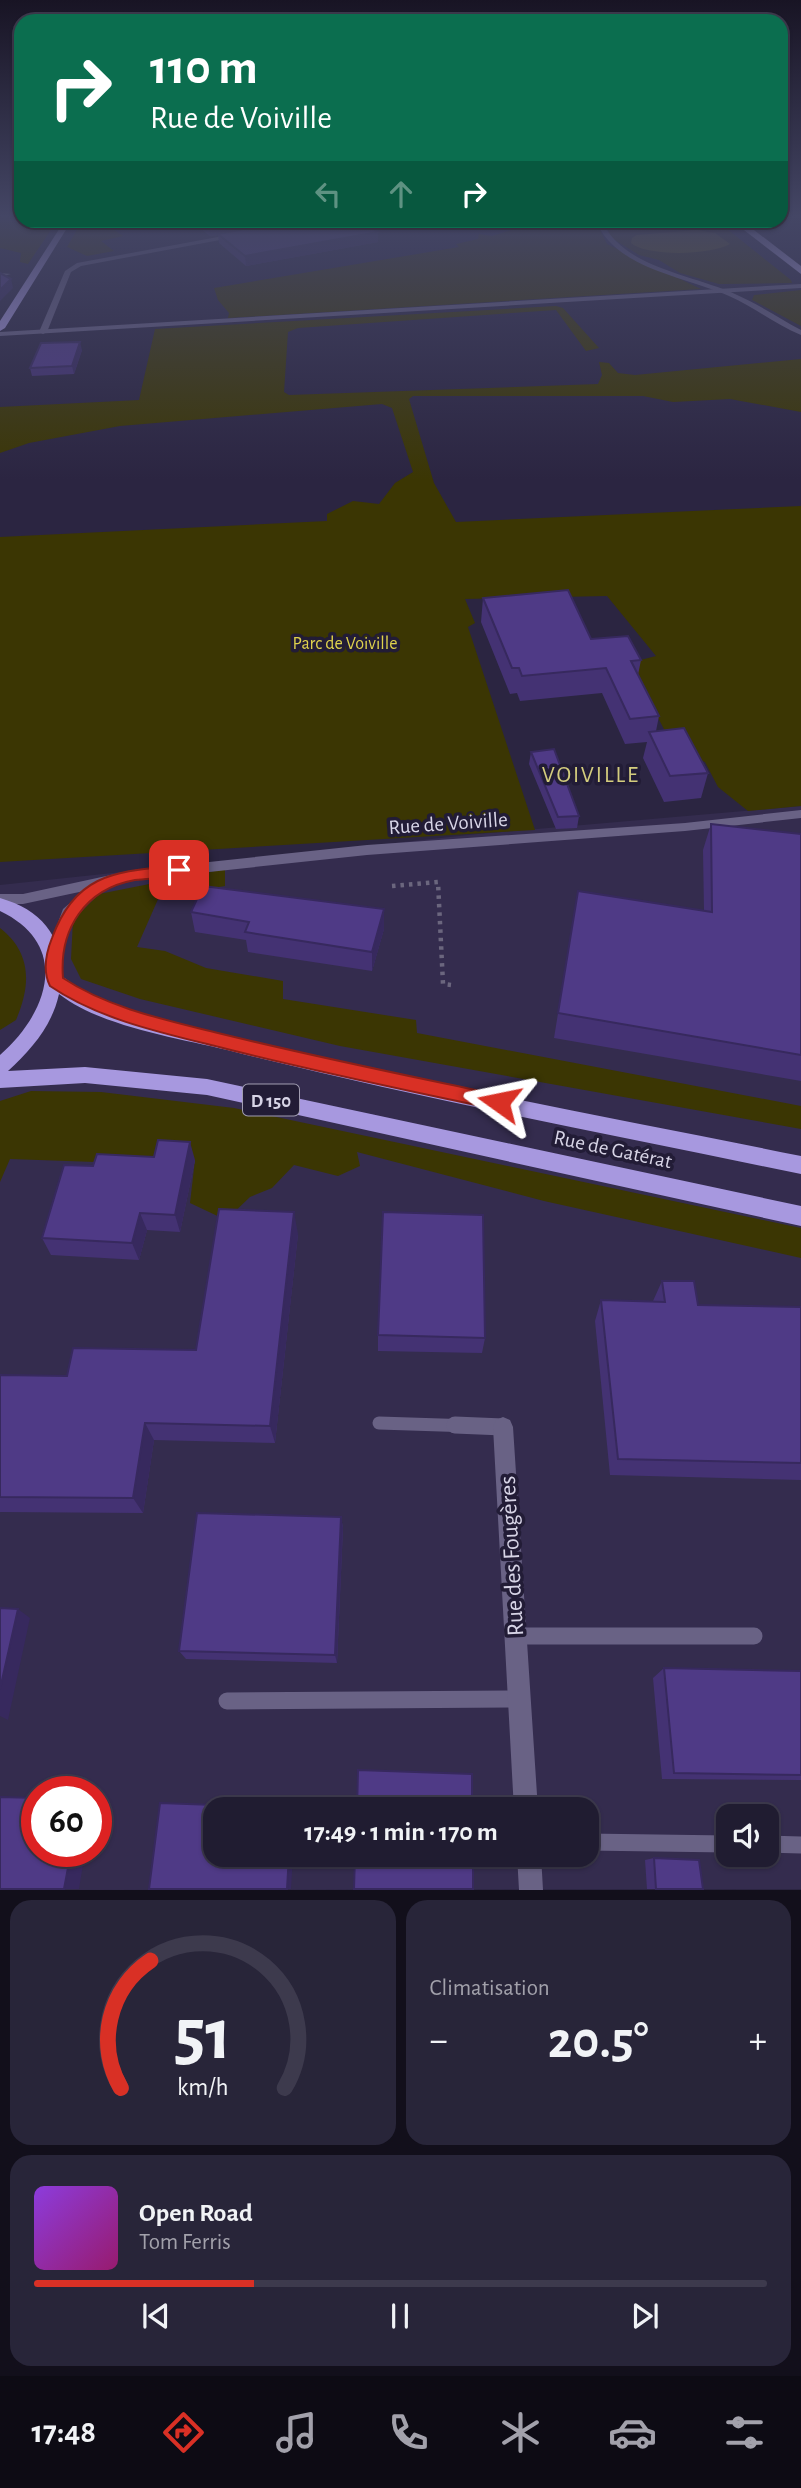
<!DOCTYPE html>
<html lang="fr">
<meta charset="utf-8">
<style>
body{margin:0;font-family:"Alegreya Sans",sans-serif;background:#282539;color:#f1f3f6;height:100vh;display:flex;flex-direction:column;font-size:26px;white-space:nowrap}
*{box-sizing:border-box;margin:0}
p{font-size:23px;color:#a2a1ab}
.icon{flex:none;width:38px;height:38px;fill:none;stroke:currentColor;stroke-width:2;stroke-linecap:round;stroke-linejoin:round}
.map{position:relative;height:1890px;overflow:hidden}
.sheet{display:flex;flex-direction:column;gap:10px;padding:10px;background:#120f1b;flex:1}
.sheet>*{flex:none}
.hud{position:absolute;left:14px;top:14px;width:774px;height:214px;border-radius:21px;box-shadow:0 2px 5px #0004,0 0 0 2px #3d3a4d;background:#0b6e4f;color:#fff;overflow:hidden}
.tools{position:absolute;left:716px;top:1804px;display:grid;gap:14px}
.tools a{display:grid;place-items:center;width:63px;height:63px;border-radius:14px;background:#201c31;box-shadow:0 2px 5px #0004,0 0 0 2px #3d3a4d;font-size:35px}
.speed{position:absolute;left:21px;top:1776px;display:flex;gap:14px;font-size:35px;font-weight:700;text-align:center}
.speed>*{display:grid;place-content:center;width:91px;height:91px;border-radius:50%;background:#201c31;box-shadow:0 2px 5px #0004,0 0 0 2px #3d3a4d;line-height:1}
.speed .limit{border:10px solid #d22;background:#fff;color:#111}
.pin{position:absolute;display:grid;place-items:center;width:60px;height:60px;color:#fff;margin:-30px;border-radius:14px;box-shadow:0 4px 10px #0006}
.me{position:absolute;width:77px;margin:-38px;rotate:282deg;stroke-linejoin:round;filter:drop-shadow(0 0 5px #0008)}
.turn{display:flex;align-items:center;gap:24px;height:147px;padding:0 21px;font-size:32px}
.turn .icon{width:91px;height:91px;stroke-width:2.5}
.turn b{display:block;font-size:49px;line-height:60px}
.lanes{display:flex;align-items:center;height:66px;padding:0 21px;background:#0003;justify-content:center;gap:35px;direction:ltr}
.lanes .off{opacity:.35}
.big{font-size:52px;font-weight:600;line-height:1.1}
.sheet .card{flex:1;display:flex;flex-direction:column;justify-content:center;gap:10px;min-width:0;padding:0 24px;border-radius:21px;background:#282539}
.sheet .dial{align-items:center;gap:0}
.dial svg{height:182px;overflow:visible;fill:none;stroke:#3d3a4d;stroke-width:7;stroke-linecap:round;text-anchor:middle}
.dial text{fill:#f1f3f6;stroke:none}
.song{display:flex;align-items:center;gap:21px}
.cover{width:84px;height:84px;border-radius:10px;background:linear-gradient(135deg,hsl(270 70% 55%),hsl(320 70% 35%))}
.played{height:7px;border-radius:4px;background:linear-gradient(90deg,#d93025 30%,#3d3a4d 30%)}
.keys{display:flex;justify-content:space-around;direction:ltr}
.heat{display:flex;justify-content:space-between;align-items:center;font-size:38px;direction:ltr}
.sheet .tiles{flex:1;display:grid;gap:10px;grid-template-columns:1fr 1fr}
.card:last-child{grid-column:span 2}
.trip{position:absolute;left:203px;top:1797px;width:396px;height:70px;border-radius:21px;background:#201c31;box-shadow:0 2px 5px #0004,0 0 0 2px #3d3a4d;font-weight:600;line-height:70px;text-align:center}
.menu{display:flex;height:112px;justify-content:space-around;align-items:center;background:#0d0b14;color:#a2a1ab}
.menu .icon{width:49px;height:49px}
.menu .selected{color:#d93025}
.menu b{font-size:32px;color:#f1f3f6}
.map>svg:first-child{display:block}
.built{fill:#342c4e;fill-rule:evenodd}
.green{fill:#3b3603}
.water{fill:#645c05}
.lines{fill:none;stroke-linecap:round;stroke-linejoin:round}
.path{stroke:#6b667e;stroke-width:4.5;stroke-dasharray:3.5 5;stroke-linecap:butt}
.service-far1{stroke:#696285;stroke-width:13}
.service{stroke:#696285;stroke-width:17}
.minor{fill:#696285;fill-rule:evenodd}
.tertiary{fill:#696285;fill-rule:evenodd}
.primary{fill:#a798df;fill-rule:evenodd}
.motorway{fill:#bfb1f6;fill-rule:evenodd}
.wall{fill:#443273}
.shaded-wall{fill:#37295e}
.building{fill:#4f3a86;stroke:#37295e;stroke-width:2}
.route{fill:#d93025;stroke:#8d1f18;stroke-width:2}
.labels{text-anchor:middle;stroke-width:7;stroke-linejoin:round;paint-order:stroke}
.far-park-label{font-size:18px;fill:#dfd24c;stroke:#221c36}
.shield{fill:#221c36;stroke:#a19db1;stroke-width:2}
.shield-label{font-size:19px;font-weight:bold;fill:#d7d4e6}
.street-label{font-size:21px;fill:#d7d4e6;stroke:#221c36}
.neighbourhood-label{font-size:23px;letter-spacing:2px;fill:#d4cd7e;stroke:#221c36}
.near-street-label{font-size:24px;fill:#d7d4e6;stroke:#221c36}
</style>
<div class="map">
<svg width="801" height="1890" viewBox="0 0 801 1890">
<rect width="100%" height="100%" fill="#2b2541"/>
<path class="built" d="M 801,806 L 801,1889 L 0,1890 L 0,885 L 478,834 ZM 37,1792 L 96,1792 L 96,1852 L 37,1852 ZM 215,1810 L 586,1810 L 586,1855 L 215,1855 ZM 728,1816 L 766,1816 L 766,1855 L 728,1855 Z"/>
<path class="green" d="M 0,215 L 21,215 L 21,220 L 57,221 L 28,264 L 20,262 L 21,253 L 0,248 Z
M 595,220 L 607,244 L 701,289 L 228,318 L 229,313 L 218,300 L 214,288 L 459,247 L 456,244 L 478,239 L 479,234 L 492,236 L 528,225 L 516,223 L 520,221 Z
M 82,221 L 88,221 L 84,227 L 110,227 L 123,236 L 101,241 L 114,251 L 87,256 L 67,247 Z
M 606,221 L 717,221 L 791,280 L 792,283 L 719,284 L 680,273 L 659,260 L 639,255 L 610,237 Z
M 801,290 L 801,326 L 752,300 L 754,295 Z
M 556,306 L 563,308 L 599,348 L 586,351 L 556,310 L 298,328 L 288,332 L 284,392 L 289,395 L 598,384 L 602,375 L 599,362 L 609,363 L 618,373 L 635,375 L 801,359 L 801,412 L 730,399 L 673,402 L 643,396 L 413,396 L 409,399 L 434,483 L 456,522 L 801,506 L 801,806 L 748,811 L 718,787 L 705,762 L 674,748 L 629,663 L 656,656 L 607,596 L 465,599 L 475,623 L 468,627 L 535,830 L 0,862 L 0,537 L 327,521 L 327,514 L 353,501 L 379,504 L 395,483 L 413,472 L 392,408 L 382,404 L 120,426 L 29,443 L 0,453 L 0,407 L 139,400 L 155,329 Z
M 225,869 L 225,886 L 159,897 L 137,947 L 165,951 L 206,968 L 283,981 L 283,999 L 416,1020 L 417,1033 L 801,1106 L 801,1129 L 340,1046 L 140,999 L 81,979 L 71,959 L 73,920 L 99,894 Z
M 0,928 C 32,953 31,985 16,1020 L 0,1030 Z
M 31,1091 L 101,1092 L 234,1108 L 801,1228 L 801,1258 L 544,1201 L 357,1152 L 360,1166 L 338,1176 L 294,1165 L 272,1188 L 250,1197 L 226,1220 L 190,1203 L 195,1160 L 153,1164 L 10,1159 L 0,1182 L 0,1101 Z"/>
<path class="water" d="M 697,230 L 715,233 L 730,244 C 711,255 648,257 631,243 L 632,238 L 637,235 Z"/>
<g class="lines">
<path class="path" d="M 392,886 L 438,882 L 443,984 L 451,985"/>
<path class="service-far1" d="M 379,1423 L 503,1427"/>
<path class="service" d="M 455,1425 L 503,1427
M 515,1636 L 754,1636
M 227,1701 L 519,1699
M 586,1842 L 728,1844
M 766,1844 L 801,1845"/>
<path class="minor" d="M 596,220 L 602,220 C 620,267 694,275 735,294 C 758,304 779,318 801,330 L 801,335 C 776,325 754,307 729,296 C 687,277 614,269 596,220 Z
M 234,234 L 236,237 L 81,266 L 71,272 L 47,332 L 43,334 L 39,332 L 65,271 L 77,263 Z
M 0,273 L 11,274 L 0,277 Z
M 801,810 L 801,818 L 685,831 L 367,855 L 134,880 L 105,886 L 74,916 L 60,955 L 58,959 L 48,959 L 46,955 L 63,909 L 84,891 L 23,904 L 0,904 L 0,894 L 23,894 L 134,870 L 367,845 L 685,823 Z
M 503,1417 L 510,1420 L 513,1427 L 538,1810 L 514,1810 L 493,1427 L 496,1420 Z
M 517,1855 L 541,1855 L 543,1890 L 519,1890 Z"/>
<path class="tertiary" d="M 801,284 L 801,288 L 0,336 L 0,332 Z"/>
<path class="primary" d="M 65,220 L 72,220 L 5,328 L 0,331 L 0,321 Z
M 0,898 C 41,910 61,934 63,977 C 116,1017 188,1025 252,1041 C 433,1085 618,1119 801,1156 L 801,1174 C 612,1135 422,1099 235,1052 C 181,1038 103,1028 59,994 C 52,1026 31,1050 8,1071 L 85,1067 L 207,1079 L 801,1206 L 801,1226 L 207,1095 L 85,1083 L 0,1088 L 0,1055 C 49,1012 71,945 0,911 Z"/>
<path class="motorway" d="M 731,220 L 741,220 L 801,266 L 801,274 Z"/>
</g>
<path class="wall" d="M 196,220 L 359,220 L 378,232 L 378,242 L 246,266 L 219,243 L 218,235 L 210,236 L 196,225 Z
M 82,350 L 74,374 L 32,376 L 30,368 Z
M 483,598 L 591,639 L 641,660 L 638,675 L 659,716 L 656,731 L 708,773 L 701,798 L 664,802 L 643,758 L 647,742 L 625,744 L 602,693 L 520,701 L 517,693 L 510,694 L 481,622 Z
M 531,752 L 579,816 L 577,828 L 556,829 L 529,764 Z
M 711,824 L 801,834 L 801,1081 L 554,1038 L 578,891 L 704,911 L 703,850 Z
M 191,912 L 384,929 L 372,971 L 248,952 L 246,940 L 195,932 Z
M 195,1160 L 180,1232 L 147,1230 L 139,1260 L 51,1255 L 42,1238 L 93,1166 Z
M 298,1234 L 275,1443 L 154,1440 L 143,1513 L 0,1512 L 0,1375 L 67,1376 L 196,1350 Z
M 662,1281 L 698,1305 L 801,1307 L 801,1480 L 610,1475 L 595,1321 L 601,1300 L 653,1301 Z
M 378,1335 L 485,1338 L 482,1353 L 378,1351 Z
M 341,1517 L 343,1528 L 337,1663 L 186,1659 L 179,1651 Z
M 664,1668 L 801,1671 L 801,1780 L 662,1779 L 653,1678 Z
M 654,1858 L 703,1889 L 647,1889 L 645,1860 Z"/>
<path class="shaded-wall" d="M 244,220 L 298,220 L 218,234 L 218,235 L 210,236 L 209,227 Z
M 378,232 L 378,242 L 246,266 L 245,256 Z
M 11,279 L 13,288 L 0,301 L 0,290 Z
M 80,342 L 82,350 L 74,374 L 72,366 Z
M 384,909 L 384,929 L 372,971 L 372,952 Z
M 190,1142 L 195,1160 L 180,1232 L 175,1215 Z
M 294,1212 L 298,1234 L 275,1443 L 270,1426 Z
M 140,1213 L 147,1230 L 139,1260 L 132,1243 Z
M 145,1423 L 154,1440 L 143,1513 L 133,1498 Z
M 341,1517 L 343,1528 L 337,1663 L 335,1655 Z
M 18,1609 L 30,1618 L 8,1720 L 0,1716 L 0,1689 Z
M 71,1852 L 85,1852 L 79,1889 L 64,1889 Z
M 289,1855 L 293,1855 L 291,1889 L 287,1889 Z"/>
<path class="building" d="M 202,220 L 244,220 L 209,227 Z
M 290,220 L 359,220 L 378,232 L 245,256 L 218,234 Z
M 0,273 L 11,279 L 0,290 Z
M 80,342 L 72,366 L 30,368 L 41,343 Z
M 568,590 L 591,639 L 628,636 L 641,660 L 631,661 L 659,716 L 630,719 L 606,668 L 522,676 L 519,668 L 512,668 L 483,598 Z
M 684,728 L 708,773 L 670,776 L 649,732 Z
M 554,749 L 579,816 L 558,817 L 531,752 Z
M 711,824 L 801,834 L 801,1055 L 558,1013 L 578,891 L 712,912 Z
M 203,886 L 384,909 L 372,952 L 245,932 L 249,922 L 191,912 Z
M 158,1140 L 190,1142 L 175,1215 L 140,1213 L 132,1243 L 42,1238 L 64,1165 L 93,1166 L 97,1154 L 154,1157 Z
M 219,1209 L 294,1212 L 270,1426 L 145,1423 L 133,1498 L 0,1497 L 0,1375 L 67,1376 L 73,1348 L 196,1350 Z
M 383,1212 L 483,1215 L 485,1338 L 378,1335 Z
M 662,1281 L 694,1281 L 698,1305 L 801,1307 L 801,1463 L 618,1459 L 601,1300 L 665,1302 Z
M 197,1513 L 341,1517 L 335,1655 L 179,1651 Z
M 0,1608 L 18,1609 L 0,1689 Z
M 664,1668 L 801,1671 L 801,1775 L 674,1773 Z
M 358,1770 L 472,1774 L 472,1810 L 357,1810 Z
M 0,1797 L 37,1798 L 37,1852 L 71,1852 L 64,1889 L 0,1889 Z
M 160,1803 L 293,1808 L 293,1810 L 215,1810 L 215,1855 L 289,1855 L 287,1889 L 149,1889 Z
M 355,1855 L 473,1855 L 473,1889 L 354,1889 Z
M 654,1858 L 699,1860 L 703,1889 L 656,1889 Z"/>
<linearGradient id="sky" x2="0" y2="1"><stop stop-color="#181424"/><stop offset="0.45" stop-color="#444665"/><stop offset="1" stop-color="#444665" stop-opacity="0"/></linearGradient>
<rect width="801" height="480" fill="url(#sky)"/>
<path class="route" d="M 179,865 L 186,870 L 184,874 C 168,879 151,878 135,880 C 85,889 59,929 63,978 C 108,1008 166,1020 218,1033 C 311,1056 405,1075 499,1095 L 506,1097 L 508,1102 L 506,1108 L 499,1110 C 406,1090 312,1071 219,1047 C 162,1033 98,1019 50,986 C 42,970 46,953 52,938 C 76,872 117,872 179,865 Z"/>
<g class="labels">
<g class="far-park-label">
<text x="345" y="649">Parc de Voiville</text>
</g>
<rect class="shield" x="243" y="1084.5" width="56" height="31" rx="5"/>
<g class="shield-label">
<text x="271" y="1107">D 150</text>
</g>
<g class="street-label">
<text transform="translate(448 823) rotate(-4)" y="7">Rue de Voiville</text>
<text transform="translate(613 1149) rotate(12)" y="7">Rue de Gatérat</text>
</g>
<g class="neighbourhood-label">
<text x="591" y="782">VOIVILLE</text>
</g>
<g class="near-street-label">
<text transform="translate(511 1556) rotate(-93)" y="8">Rue des Fougères</text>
</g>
</g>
</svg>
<div class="tools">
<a><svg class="icon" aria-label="sound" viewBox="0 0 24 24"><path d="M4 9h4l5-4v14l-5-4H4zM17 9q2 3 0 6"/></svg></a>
</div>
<div class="speed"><div class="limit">60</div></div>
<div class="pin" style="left:179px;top:870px;background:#d93025"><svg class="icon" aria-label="arrive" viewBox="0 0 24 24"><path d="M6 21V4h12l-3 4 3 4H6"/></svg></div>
<svg class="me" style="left:499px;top:1102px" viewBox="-20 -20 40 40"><path d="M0-17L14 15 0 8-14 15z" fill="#d93025" stroke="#fff" stroke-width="4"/></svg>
<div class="trip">17:49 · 1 min · 170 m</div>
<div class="hud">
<div class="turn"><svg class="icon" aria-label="right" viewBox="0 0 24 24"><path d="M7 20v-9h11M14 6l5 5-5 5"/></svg><div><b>110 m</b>Rue de Voiville</div></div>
<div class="lanes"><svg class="icon off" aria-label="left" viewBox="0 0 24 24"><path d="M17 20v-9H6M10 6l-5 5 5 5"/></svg><svg class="icon off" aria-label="ahead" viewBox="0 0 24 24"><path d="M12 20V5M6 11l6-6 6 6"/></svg><svg class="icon" aria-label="right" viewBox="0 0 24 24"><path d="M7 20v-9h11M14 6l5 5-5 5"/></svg></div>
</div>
</div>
<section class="sheet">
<div class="tiles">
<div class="card dial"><svg viewBox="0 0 100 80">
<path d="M14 69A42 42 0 1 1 86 69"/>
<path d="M14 69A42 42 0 0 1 27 13" stroke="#d93025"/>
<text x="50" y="56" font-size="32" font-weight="700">51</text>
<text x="50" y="72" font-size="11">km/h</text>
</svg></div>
<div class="card"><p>Climatisation</p>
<div class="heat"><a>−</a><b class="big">20.5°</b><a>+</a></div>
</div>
<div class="card">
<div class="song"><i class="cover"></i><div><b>Open Road</b><p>Tom Ferris</p></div></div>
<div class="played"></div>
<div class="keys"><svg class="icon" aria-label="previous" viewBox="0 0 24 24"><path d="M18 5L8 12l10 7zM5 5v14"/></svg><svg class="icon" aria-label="pause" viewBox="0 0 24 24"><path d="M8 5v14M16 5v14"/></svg><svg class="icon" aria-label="next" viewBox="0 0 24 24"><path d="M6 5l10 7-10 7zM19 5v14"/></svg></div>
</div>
</div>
</section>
<nav class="menu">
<b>17:48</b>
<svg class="icon selected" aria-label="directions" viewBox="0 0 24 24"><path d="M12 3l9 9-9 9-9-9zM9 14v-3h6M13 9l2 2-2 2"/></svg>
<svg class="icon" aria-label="music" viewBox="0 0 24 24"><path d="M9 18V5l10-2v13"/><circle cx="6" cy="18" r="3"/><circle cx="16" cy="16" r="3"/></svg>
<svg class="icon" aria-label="phone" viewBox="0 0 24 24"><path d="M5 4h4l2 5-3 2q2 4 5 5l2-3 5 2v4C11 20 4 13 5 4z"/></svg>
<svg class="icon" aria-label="climate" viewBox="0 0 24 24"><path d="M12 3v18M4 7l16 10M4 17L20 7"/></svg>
<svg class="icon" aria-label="car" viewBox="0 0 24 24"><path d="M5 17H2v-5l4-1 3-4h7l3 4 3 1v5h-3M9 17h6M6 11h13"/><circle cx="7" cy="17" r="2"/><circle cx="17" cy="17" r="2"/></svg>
<svg class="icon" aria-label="filters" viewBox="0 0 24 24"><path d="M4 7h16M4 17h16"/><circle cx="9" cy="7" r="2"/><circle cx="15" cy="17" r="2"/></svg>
</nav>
